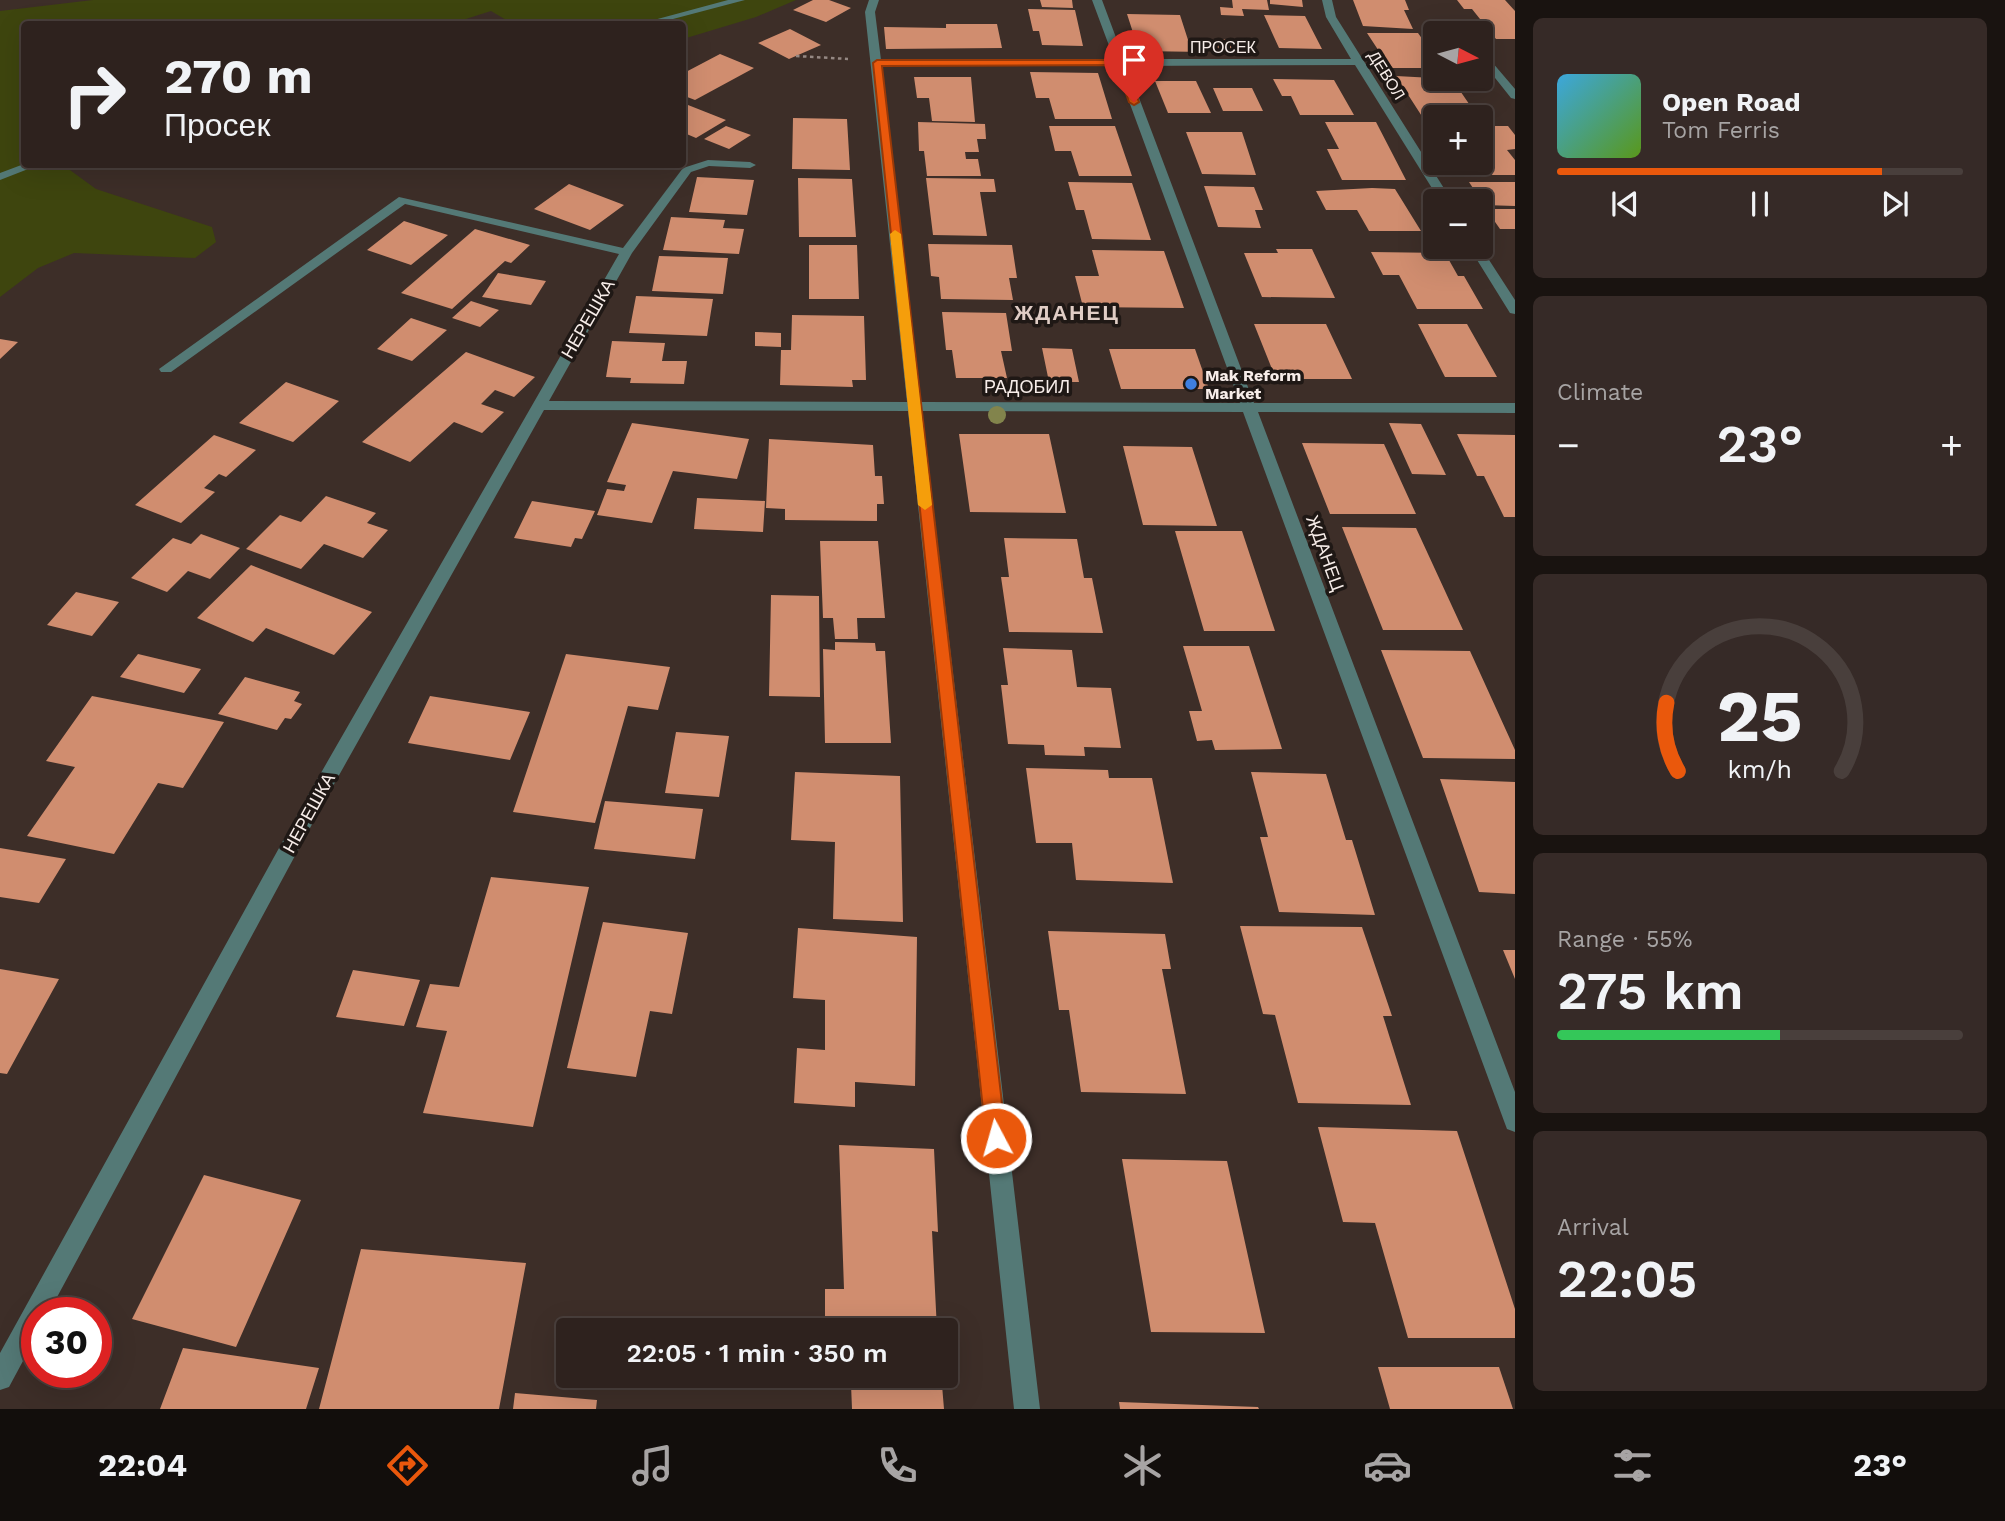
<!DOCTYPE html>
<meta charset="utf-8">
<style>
body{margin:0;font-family:"Work Sans",sans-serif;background:#362a27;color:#f1f3f6;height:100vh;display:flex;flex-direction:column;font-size:26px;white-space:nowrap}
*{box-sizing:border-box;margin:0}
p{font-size:23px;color:#a7a4a4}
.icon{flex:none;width:38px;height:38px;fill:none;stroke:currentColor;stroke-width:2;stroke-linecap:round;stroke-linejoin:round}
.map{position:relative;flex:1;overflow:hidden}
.panel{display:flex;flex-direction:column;gap:18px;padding:18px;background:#191310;width:490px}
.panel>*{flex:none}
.top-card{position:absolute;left:21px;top:21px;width:665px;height:147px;border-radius:7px;box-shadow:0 7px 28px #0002,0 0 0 2px #493f3c;background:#2e221e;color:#f1f3f6;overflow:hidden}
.needle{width:46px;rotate:96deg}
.tools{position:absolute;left:1423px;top:21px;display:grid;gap:14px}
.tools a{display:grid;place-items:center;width:70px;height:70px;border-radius:7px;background:#2e221e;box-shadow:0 7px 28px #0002,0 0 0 2px #493f3c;font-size:35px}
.speed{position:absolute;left:21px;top:1297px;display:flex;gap:14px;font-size:35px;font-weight:700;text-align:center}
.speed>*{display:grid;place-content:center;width:91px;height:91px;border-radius:50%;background:#2e221e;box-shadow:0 7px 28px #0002,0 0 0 2px #493f3c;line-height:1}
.speed .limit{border:10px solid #d22;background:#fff;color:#111}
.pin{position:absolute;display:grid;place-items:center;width:60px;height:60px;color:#fff;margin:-72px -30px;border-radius:50% 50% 50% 0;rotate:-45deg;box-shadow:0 0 7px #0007}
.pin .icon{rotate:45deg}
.me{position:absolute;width:77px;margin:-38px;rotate:354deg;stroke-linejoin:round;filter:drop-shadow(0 0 5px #0008)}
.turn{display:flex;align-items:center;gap:24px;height:147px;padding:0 28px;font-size:32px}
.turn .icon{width:91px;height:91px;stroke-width:2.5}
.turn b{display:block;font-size:49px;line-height:60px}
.big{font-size:52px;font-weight:600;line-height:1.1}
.panel .tile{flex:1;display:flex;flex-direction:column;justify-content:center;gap:10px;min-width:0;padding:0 24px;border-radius:10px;background:#362a27}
.panel .dial{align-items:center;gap:0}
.dial svg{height:182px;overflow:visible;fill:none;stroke:#493f3c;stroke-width:7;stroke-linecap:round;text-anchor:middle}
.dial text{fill:#f1f3f6;stroke:none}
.song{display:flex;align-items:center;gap:21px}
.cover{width:84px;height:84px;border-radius:10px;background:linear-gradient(135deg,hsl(200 70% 55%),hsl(90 70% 35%))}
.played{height:7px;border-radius:4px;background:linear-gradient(90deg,#ea580c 80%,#493f3c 80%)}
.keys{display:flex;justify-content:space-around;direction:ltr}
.heat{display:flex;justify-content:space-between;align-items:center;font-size:38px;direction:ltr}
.charge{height:10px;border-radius:5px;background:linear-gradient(90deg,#34c759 55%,#493f3c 0)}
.trip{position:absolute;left:556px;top:1318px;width:402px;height:70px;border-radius:7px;background:#2e221e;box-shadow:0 7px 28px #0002,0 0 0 2px #493f3c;font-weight:600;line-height:70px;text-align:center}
.tab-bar{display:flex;height:112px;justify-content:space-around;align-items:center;background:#120e0c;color:#a7a4a4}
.tab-bar .icon{width:49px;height:49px}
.tab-bar .current{color:#ea580c}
.tab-bar b{font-size:32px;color:#f1f3f6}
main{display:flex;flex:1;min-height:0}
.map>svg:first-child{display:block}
.green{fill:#3e450e}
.building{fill:#d08d6f}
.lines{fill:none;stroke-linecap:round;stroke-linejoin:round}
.path{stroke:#958883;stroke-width:2.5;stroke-dasharray:3.5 3.5;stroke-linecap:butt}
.street{fill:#547976;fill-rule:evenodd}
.tree{fill:#82844c}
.route{fill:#ea580c;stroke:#983908;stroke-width:2}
.slow{fill:#f59e0b}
.shop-dot{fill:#3f7fe0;stroke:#1f1815;stroke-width:2.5}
.labels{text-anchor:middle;stroke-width:7;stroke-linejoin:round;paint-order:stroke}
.far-street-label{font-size:16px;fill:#f7ede9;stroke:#1f1815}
.far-poi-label{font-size:16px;font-weight:bold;fill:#f7ede9;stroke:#1f1815;text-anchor:start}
.street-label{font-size:18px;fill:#f7ede9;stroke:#1f1815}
.far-district-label{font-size:21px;font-weight:bold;letter-spacing:2px;fill:#e0cdc5;stroke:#1f1815}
</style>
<main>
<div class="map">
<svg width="1515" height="1409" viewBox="0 0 1515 1409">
<rect width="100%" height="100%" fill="#3d2e28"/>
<path class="green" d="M 93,0 L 796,0 L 756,17 L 683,39 L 682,24 L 513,24 L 491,11 L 450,24 L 24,24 L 24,164 L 63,165 L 96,189 L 212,227 L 216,242 L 195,258 L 74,253 L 38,268 L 0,297 L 0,11 Z"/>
<path class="building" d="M 813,0 L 829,0 L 851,8 L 826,22 L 793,10 Z
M 1040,0 L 1072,0 L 1073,8 L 1042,7 Z
M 1232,0 L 1267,0 L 1269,10 L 1242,9 L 1244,16 L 1221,15 L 1220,7 L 1233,8 Z
M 1270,0 L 1302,0 L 1303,7 L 1270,4 Z
M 1353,0 L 1405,0 L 1409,10 L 1404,10 L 1413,29 L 1363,26 Z
M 1457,0 L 1505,0 L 1515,11 L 1515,39 L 1496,39 L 1472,9 L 1464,9 Z
M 1028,9 L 1075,10 L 1083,46 L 1042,45 L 1039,31 L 1033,31 Z
M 1127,14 L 1180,15 L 1189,43 L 1201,43 L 1205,52 L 1139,51 Z
M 1264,15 L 1305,16 L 1322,49 L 1279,48 Z
M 946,24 L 997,24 L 1002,48 L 886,49 L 884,27 L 946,28 Z
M 790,29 L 821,45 L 789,59 L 758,43 Z
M 1367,33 L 1418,33 L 1435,57 L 1435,68 L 1390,68 Z
M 1213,39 L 1246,40 L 1250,53 L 1217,52 Z
M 720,54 L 754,68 L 695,100 L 682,95 L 682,74 Z
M 1030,72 L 1098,73 L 1112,119 L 1055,119 L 1049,98 L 1036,98 Z
M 1396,76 L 1452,79 L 1478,117 L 1435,117 L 1435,121 L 1425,121 Z
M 914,77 L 971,77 L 975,122 L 932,121 L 929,98 L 917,98 Z
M 1273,79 L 1334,80 L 1354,115 L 1300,115 L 1291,96 L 1282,96 Z
M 1155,81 L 1196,81 L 1211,113 L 1168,113 Z
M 1213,88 L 1252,88 L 1263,111 L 1223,111 Z
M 688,105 L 726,120 L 696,138 L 682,132 L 682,108 Z
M 793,118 L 847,119 L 850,170 L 792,169 Z
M 918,122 L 985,124 L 986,139 L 977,139 L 979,152 L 965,152 L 966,159 L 978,159 L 981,176 L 927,176 L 924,151 L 919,151 Z
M 1325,122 L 1376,122 L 1406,180 L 1342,180 L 1327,149 L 1339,149 Z
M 726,126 L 751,135 L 729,149 L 704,139 Z
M 1049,126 L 1115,126 L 1132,176 L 1079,176 L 1071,151 L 1055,151 Z
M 1480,126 L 1508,126 L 1515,135 L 1515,149 L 1507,150 L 1515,160 L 1515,175 L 1459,175 L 1450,163 L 1480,163 Z
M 1186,132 L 1242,132 L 1256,175 L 1202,174 Z
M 697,177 L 754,180 L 747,215 L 689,212 Z
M 798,178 L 852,179 L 856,237 L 799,237 Z
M 926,178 L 994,179 L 996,192 L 980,192 L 987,236 L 933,235 Z
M 1068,182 L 1132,183 L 1151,240 L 1092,239 L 1084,210 L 1076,210 Z
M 1469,182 L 1515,182 L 1515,206 L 1484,205 Z
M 569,184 L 624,205 L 590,230 L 534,209 Z
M 1204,186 L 1254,187 L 1263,210 L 1255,210 L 1261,228 L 1218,227 Z
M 1372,188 L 1395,189 L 1421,231 L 1369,231 L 1357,210 L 1326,210 L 1316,191 Z
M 1486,209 L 1515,209 L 1515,229 L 1500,229 Z
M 671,217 L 725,220 L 723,228 L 744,229 L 739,254 L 663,250 Z
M 404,221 L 448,235 L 411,265 L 367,250 Z
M 475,229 L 530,245 L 511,263 L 505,261 L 452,309 L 401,293 Z
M 928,244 L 1012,245 L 1017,278 L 1009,278 L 1013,300 L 941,299 L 939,277 L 931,276 Z
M 809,245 L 857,245 L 859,299 L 809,299 Z
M 1276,249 L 1312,249 L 1335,298 L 1262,297 L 1244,253 L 1278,253 Z
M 1092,250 L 1164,251 L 1184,308 L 1083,307 L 1075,276 L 1099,276 Z
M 1371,252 L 1445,253 L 1458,276 L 1464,276 L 1483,309 L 1417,309 L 1399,275 L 1383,275 Z
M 659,256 L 728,258 L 723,294 L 652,291 Z
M 498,273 L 546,281 L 531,305 L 482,297 Z
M 636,296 L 713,299 L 707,336 L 629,333 Z
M 471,301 L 499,310 L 480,327 L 452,318 Z
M 942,312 L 1006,313 L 1012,351 L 1001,351 L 1007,378 L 956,378 L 952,350 L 946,350 Z
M 792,315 L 864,316 L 866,380 L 852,380 L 853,387 L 780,385 L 781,350 L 791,350 Z
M 411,318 L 447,330 L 412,361 L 377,349 Z
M 1254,324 L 1326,324 L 1352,379 L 1276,379 Z
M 1418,324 L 1467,324 L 1497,377 L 1445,377 Z
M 755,332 L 781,333 L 781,347 L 755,346 Z
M 0,339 L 18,342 L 0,359 Z
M 612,341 L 665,343 L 662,361 L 687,361 L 684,384 L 630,383 L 631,378 L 606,377 Z
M 1042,348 L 1072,349 L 1079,382 L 1049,382 Z
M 1109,349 L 1195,349 L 1209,389 L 1121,389 Z
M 466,352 L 535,377 L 514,397 L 495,390 L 481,404 L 504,412 L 482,433 L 454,422 L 410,462 L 362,442 Z
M 286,382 L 339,401 L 293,442 L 239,423 Z
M 632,423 L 749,439 L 737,479 L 673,471 L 652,523 L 597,515 L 607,489 L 624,491 L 626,485 L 607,482 Z
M 1389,423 L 1421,424 L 1446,475 L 1412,474 Z
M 959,434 L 1049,434 L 1066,513 L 970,512 Z
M 1457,434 L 1515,435 L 1515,517 L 1504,517 L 1484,476 L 1477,476 Z
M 214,435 L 256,450 L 226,477 L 219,474 L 204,488 L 215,492 L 181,523 L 135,505 Z
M 769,439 L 873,445 L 875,476 L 882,476 L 884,504 L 877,504 L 877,521 L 785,520 L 785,509 L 766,508 Z
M 1302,443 L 1384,444 L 1416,514 L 1330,514 Z
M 1123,446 L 1192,447 L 1217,526 L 1143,525 Z
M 326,496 L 376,513 L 367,523 L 388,530 L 363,558 L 324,544 L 301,569 L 246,549 L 280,515 L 301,522 Z
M 697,498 L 765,501 L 763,532 L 694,529 Z
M 532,501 L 595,511 L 582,539 L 575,538 L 571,547 L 514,538 Z
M 1342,527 L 1416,528 L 1463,630 L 1383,630 Z
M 1175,531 L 1242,531 L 1275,631 L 1204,631 Z
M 201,534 L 240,548 L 210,579 L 188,571 L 167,592 L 131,578 L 173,538 L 191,544 Z
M 1004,538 L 1077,539 L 1084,578 L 1092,578 L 1103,633 L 1009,632 L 1001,577 L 1009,577 Z
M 820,541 L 878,541 L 885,618 L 857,618 L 858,639 L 835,639 L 833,618 L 823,618 Z
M 251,565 L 372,612 L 334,655 L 266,628 L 253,642 L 197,618 Z
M 76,592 L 119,602 L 92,636 L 47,625 Z
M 771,595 L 819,596 L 820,697 L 769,696 Z
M 835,642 L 875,643 L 876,651 L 885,651 L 891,743 L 825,743 L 823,649 L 835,650 Z
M 1183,646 L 1249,646 L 1282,749 L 1215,750 L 1212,740 L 1197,741 L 1189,711 L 1202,711 Z
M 1003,648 L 1072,650 L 1077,687 L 1111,688 L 1121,748 L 1084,747 L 1085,756 L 1045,755 L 1044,745 L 1008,744 L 1001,685 L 1008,685 Z
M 1381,650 L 1470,651 L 1515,750 L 1515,759 L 1423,758 Z
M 138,654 L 201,669 L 184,693 L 120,677 Z
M 566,654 L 670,667 L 658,710 L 628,706 L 595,823 L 513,812 Z
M 245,677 L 300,692 L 294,701 L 302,704 L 291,719 L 285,718 L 277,730 L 218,714 Z
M 92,696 L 224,722 L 183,788 L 158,783 L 114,854 L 27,836 L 75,767 L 46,761 Z
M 430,696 L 530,712 L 510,760 L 408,743 Z
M 676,732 L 729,736 L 719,797 L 665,793 Z
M 1026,768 L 1108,770 L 1109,778 L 1152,778 L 1173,883 L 1076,880 L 1072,843 L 1036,843 Z
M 795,772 L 900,776 L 903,922 L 833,919 L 835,842 L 791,840 Z
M 1251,772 L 1326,774 L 1346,840 L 1352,840 L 1375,915 L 1279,912 L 1260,837 L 1268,837 Z
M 1440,779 L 1515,782 L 1515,894 L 1479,892 Z
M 605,801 L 703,809 L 695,859 L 594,849 Z
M 0,848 L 66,859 L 39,903 L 0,897 Z
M 491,877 L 589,887 L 533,1127 L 423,1113 L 447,1031 L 416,1027 L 430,984 L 459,987 Z
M 603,922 L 688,933 L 672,1014 L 650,1011 L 636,1077 L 567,1068 Z
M 1240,926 L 1362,927 L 1392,1016 L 1383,1016 L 1411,1105 L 1298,1103 L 1275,1015 L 1263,1014 Z
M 798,928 L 917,937 L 915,1086 L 855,1082 L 855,1107 L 794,1103 L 797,1048 L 825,1050 L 825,1000 L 793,998 Z
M 1048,931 L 1165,934 L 1171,969 L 1162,969 L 1186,1094 L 1081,1092 L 1069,1010 L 1059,1010 Z
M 1503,950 L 1515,950 L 1515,979 Z
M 0,969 L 59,979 L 7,1074 L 0,1073 Z
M 353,970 L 420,980 L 404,1026 L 336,1017 Z
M 1318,1127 L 1457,1131 L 1515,1309 L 1515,1338 L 1408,1338 L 1375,1223 L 1343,1222 Z
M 839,1145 L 934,1149 L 938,1232 L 932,1231 L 937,1330 L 825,1330 L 825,1289 L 844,1289 Z
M 1122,1159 L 1227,1161 L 1265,1333 L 1151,1332 Z
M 204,1175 L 301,1200 L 236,1347 L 132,1319 Z
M 361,1249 L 526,1263 L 499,1409 L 319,1409 Z
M 183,1348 L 319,1368 L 306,1409 L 160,1409 Z
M 1378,1367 L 1499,1367 L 1513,1409 L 1390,1409 Z
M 869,1376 L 915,1376 L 915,1384 L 942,1385 L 944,1409 L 852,1409 L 851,1384 L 870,1384 Z
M 515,1393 L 597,1400 L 596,1409 L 513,1409 Z
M 1119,1402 L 1258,1407 L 1259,1409 L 1120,1409 Z"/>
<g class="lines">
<path class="path" d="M 796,56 L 848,59"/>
<path class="street" d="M 728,0 L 745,0 L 654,24 L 639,24 Z
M 869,0 L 879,0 L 875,12 L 881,60 L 1114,59 L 1092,0 L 1102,0 L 1124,59 L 1351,59 L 1326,17 L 1322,0 L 1332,0 L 1336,17 L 1452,201 L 1440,201 L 1355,65 L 1127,66 L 1254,403 L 1515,403 L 1515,413 L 1258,412 L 1515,1092 L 1515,1132 L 1507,1129 L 1504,1121 L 1243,412 L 922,411 L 1040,1409 L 1014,1409 L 908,411 L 544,410 L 324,802 L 49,1312 L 37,1312 L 37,1335 L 9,1387 L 0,1390 L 0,1353 L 310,792 L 619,254 L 405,204 L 171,372 L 161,372 L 159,369 L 399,197 L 623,248 L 683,168 L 708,160 L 750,162 L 756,165 L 750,168 L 709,166 L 691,172 L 632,253 L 549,401 L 907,402 L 865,12 ZM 881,66 L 1116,66 L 1240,403 L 921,402 Z
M 1464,27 L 1472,33 L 1462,33 L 1459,30 Z
M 1480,48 L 1515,89 L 1515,99 L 1511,98 L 1480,59 Z
M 24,164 L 41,164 L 0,180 L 0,173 Z
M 1469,247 L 1480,246 L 1515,300 L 1515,314 L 1510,313 Z"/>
</g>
<circle class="tree" cx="997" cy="415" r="9"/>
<path class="route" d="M 877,60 L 1119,60 L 1124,63 L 1139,102 L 1134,105 L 1129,102 L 1116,65 L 882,66 L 1006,1138 L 1003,1145 L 996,1148 L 989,1145 L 986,1138 L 873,63 Z"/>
<path class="slow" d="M 895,230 L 901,234 L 932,505 L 925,510 L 918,505 L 890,234 Z"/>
<circle class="shop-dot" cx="1191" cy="384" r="7"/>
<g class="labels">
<g class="far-street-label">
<text x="1223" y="53">ПРОСЕК</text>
<text transform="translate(1387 75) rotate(58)" y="6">ДЕВОЛ</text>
</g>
<g class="far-poi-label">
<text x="1205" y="381">Mak Reform<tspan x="1205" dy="18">Market</tspan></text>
</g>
<g class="street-label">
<text transform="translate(588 319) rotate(-60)" y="6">НЕРЕШКА</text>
<text x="1027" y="393">РАДОБИЛ</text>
<text transform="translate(1325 553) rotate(70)" y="6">ЖДАНЕЦ</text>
<text transform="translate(309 813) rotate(-61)" y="6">НЕРЕШКА</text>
</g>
<g class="far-district-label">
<text x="1067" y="320">ЖДАНЕЦ</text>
</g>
</g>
</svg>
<div class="tools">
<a><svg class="needle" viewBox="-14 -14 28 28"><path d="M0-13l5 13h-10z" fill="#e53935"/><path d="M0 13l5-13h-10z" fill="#a7a4a4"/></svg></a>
<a>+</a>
<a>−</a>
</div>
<div class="speed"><div class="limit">30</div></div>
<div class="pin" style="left:1134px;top:102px;background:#d93025"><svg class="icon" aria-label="arrive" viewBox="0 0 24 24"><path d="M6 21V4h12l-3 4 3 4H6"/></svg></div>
<svg class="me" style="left:996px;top:1138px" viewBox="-20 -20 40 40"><circle r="17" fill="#ea580c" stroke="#fff" stroke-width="3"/><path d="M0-11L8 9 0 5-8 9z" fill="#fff"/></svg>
<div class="trip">22:05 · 1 min · 350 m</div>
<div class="top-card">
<div class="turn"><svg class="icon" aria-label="right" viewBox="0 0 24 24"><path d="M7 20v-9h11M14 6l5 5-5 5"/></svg><div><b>270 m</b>Просек</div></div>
</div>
</div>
<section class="panel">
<div class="tile">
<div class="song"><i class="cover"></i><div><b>Open Road</b><p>Tom Ferris</p></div></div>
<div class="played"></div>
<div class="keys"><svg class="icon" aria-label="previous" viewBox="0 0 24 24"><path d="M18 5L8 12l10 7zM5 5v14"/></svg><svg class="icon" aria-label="pause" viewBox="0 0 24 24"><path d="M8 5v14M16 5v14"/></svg><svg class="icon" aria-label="next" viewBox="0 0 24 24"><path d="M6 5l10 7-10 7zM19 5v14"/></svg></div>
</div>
<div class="tile"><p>Climate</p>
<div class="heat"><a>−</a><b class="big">23°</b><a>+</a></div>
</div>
<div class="tile dial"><svg viewBox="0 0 100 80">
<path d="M14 69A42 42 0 1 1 86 69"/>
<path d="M14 69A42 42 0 0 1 9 39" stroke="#ea580c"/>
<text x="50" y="56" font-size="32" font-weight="700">25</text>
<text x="50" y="72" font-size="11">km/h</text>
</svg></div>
<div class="tile"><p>Range · 55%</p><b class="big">275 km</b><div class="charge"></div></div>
<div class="tile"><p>Arrival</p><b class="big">22:05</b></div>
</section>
</main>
<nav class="tab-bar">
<b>22:04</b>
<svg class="icon current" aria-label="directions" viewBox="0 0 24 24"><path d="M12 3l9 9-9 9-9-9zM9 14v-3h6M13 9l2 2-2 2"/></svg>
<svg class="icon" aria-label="music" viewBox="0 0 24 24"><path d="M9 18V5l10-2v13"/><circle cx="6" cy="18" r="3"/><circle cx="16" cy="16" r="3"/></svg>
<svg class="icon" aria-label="phone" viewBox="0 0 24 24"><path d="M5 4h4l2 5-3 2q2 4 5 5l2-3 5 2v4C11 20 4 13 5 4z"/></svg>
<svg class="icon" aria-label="climate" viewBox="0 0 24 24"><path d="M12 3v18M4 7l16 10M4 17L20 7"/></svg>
<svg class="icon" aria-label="car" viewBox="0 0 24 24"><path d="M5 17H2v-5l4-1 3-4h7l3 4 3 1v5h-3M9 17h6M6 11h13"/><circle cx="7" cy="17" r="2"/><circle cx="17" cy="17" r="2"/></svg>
<svg class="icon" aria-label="filters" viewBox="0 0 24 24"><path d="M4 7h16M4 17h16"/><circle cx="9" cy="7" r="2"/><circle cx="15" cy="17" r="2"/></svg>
<b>23°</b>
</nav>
